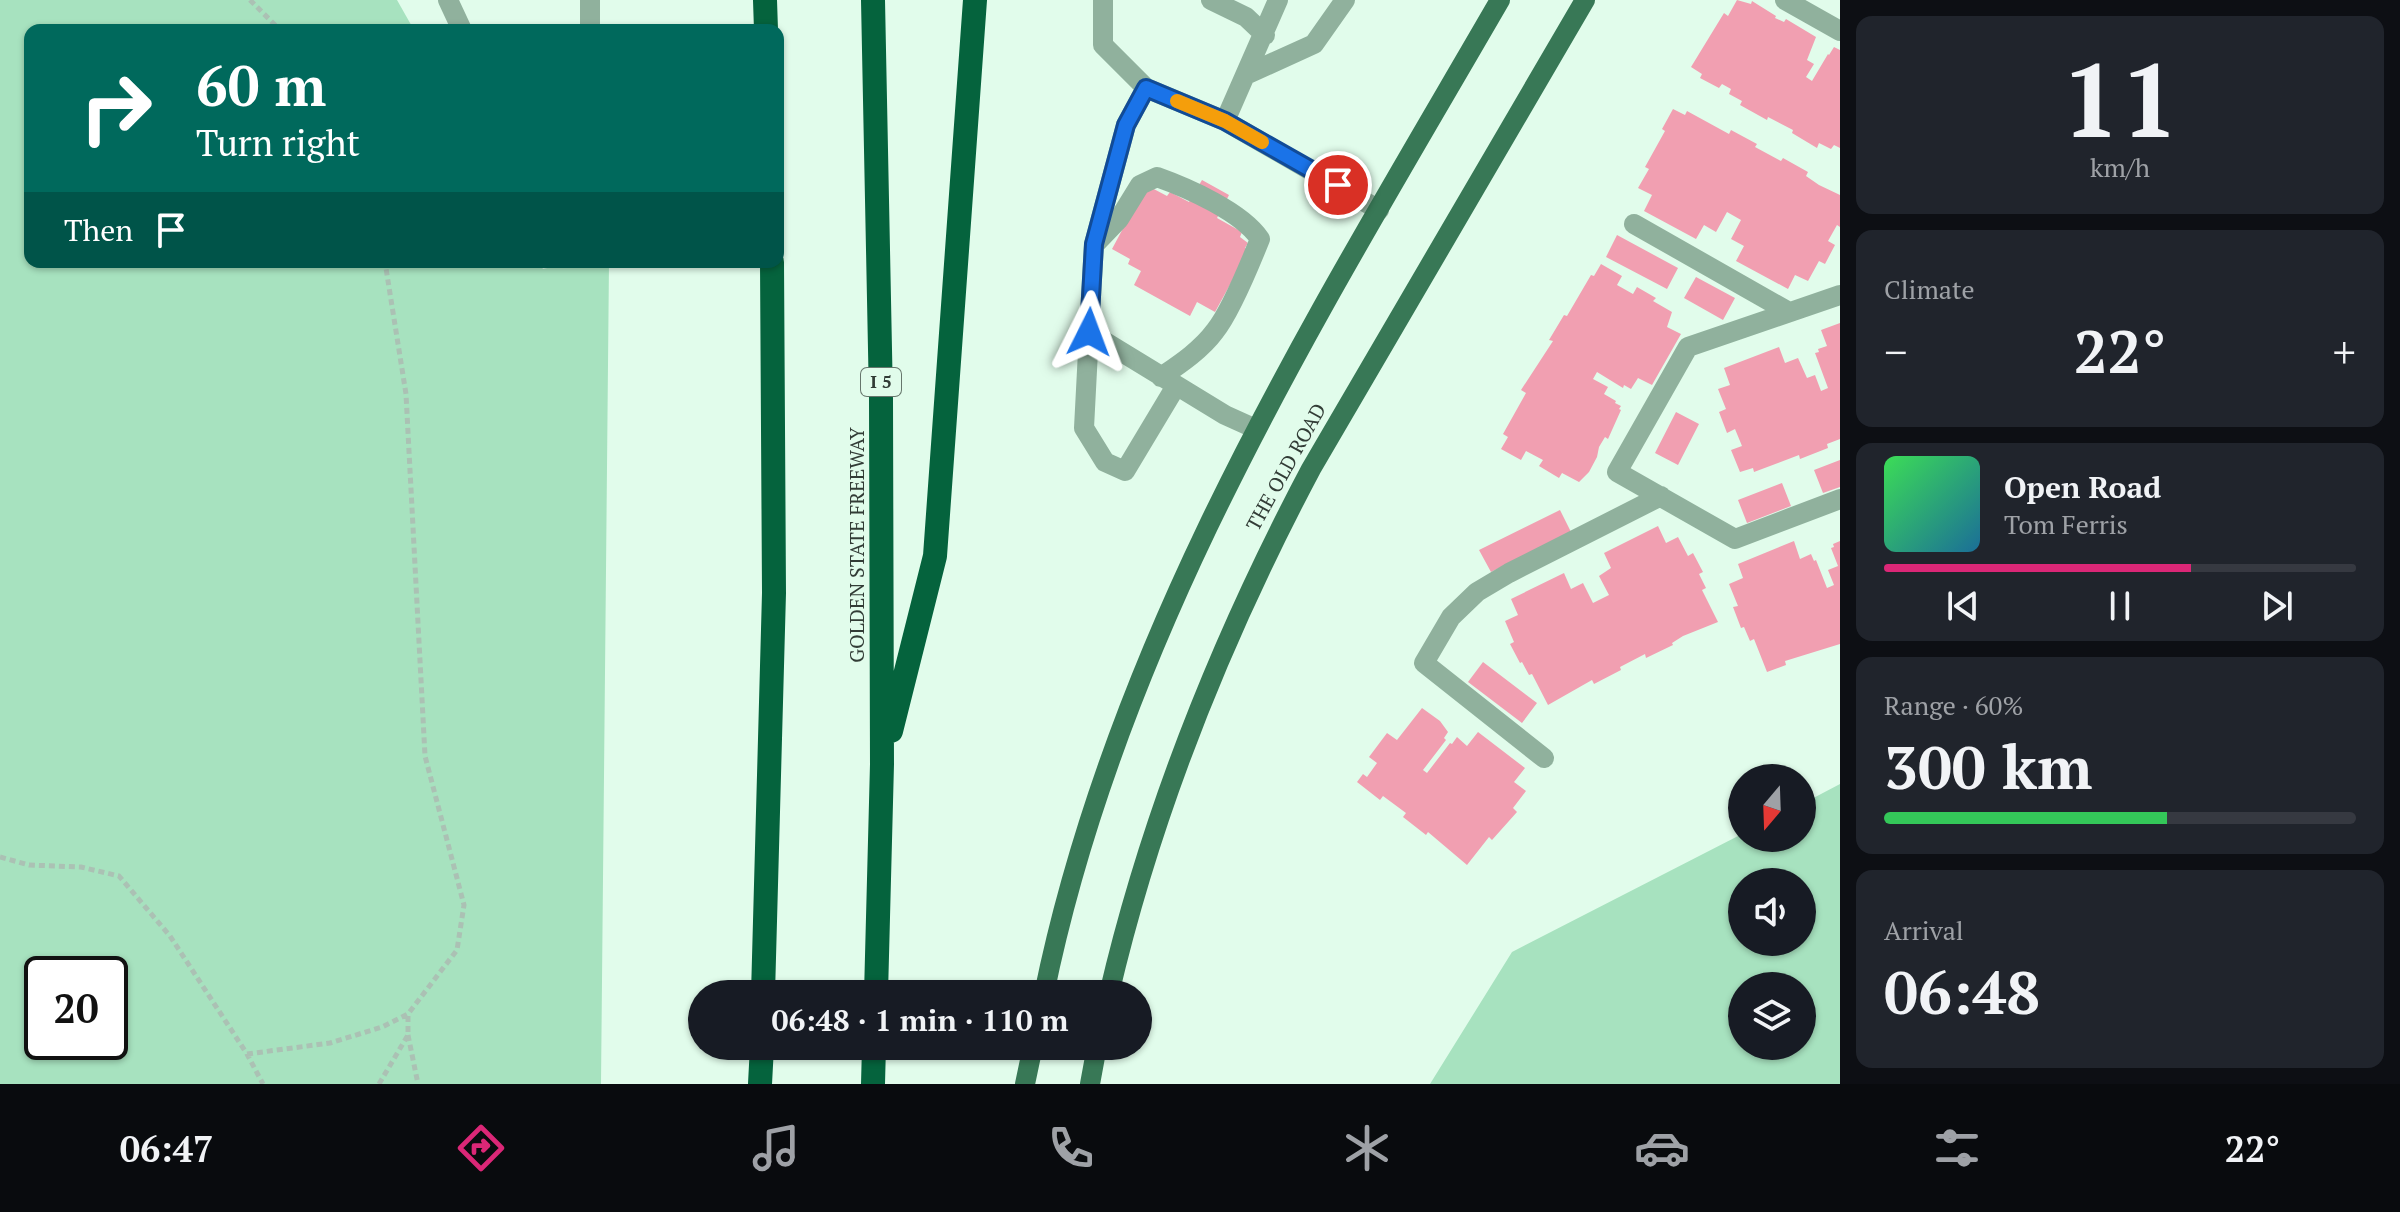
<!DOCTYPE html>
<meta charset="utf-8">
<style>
body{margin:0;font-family:"PT Serif",serif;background:#20242c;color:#f1f3f6;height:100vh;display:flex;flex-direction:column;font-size:30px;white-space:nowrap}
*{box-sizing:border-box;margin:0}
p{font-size:26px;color:#9ea1a6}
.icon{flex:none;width:44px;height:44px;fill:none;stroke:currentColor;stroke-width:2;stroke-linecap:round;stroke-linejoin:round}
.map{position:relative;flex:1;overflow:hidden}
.drawer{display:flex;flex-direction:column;gap:16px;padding:16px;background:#0d0f14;width:560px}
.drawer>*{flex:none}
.top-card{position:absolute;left:24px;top:24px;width:760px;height:244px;border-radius:16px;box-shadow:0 2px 6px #0004;background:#00695c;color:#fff;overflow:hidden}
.needle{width:52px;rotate:199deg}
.fabs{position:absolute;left:1728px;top:764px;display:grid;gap:16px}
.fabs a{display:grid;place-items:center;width:88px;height:88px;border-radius:50%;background:#171b24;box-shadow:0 2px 6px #0004;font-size:40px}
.speed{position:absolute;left:24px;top:956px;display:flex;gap:16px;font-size:40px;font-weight:700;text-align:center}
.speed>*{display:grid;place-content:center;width:104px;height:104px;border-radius:50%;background:#171b24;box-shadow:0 2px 6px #0004;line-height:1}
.speed .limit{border:4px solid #111;border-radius:12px;background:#fff;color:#111}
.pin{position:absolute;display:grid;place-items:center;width:68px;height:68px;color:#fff;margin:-34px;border:4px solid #fff;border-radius:50%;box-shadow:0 2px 8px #0007}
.me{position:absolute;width:88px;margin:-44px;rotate:3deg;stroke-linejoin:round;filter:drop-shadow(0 0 6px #0008)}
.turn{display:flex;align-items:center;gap:28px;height:168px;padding:0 40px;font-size:36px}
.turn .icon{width:104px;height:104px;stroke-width:2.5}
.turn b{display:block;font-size:56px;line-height:68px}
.then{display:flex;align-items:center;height:76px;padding:0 40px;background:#0003;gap:16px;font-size:30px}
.big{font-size:60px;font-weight:700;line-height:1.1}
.drawer .tile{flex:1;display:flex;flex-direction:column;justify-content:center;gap:12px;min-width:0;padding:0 28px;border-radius:16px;background:#20242c}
.drawer .dial{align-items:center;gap:0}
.dial b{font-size:104px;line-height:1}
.song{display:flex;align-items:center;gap:24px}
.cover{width:96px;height:96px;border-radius:12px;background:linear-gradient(135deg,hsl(130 70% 55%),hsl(200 70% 35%))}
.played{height:8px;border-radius:4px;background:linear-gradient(90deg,#db2777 65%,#363941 65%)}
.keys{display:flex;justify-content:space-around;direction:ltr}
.heat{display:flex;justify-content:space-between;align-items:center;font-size:44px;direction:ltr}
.charge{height:12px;border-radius:6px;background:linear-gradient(90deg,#34c759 60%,#363941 0)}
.trip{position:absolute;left:688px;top:980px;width:464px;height:80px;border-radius:40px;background:#171b24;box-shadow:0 2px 6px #0004;font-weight:700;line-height:80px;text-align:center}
.tabs{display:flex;height:128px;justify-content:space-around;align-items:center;background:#090b0e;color:#9ea1a6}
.tabs .icon{width:56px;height:56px}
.tabs .selected{color:#db2777}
.tabs b{font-size:36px;color:#f1f3f6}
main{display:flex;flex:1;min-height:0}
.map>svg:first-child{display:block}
.green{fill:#a7e2bf;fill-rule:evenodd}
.building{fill:#f19fb1}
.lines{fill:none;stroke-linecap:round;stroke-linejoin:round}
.path{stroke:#abc1b4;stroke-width:5;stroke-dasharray:6 4;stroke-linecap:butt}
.minor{stroke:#90b19d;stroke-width:20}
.major{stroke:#387856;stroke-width:20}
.highway{stroke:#05633d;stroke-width:24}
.route-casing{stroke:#114b97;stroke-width:20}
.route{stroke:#1a73e8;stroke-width:14}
.slow{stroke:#f59e0b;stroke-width:14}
.labels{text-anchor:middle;stroke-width:6;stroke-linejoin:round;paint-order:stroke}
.shield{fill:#e1fceb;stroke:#66766c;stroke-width:2}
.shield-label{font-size:18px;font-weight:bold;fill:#323c36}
.street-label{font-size:20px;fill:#323c36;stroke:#e1fceb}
</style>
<main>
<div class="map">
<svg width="1840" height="1084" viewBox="0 0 1840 1084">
<rect width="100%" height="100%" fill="#e1fceb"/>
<path class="green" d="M 0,0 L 397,0 L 414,30 L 30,30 L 30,262 L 539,262 L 543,269 L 572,262 L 609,262 L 601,1084 L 0,1084 ZM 42,974 L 110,974 L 110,1042 L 42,1042 Z
M 1840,784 L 1840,1084 L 1430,1084 L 1512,952 L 1742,834 L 1742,838 L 1802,838 L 1802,804 ZM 1742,882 L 1802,882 L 1802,942 L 1742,942 ZM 1742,986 L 1802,986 L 1802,1046 L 1742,1046 Z"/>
<path class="building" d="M 1737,0 L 1751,4 L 1752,1 L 1776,16 L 1775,18 L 1784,22 L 1786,19 L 1816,37 L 1807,60 L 1814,64 L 1806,77 L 1812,81 L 1828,54 L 1829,55 L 1834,47 L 1840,50 L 1840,148 L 1834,145 L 1831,149 L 1819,143 L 1817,148 L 1792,133 L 1793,130 L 1768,117 L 1767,120 L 1740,105 L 1742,101 L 1729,94 L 1731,89 L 1722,84 L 1719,88 L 1700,78 L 1702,74 L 1691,67 L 1724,13 L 1728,16 Z
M 1673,109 L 1685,115 L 1687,111 L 1729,134 L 1731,130 L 1757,144 L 1755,147 L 1781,161 L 1783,158 L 1808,172 L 1806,176 L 1819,185 L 1840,195 L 1840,227 L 1837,225 L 1828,241 L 1835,245 L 1825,264 L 1819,261 L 1808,281 L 1795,275 L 1788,289 L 1736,261 L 1744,246 L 1731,239 L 1741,220 L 1727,212 L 1716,232 L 1704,225 L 1696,239 L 1644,211 L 1652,195 L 1638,188 L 1649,169 L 1645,167 L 1665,131 L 1662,129 Z
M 1202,180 L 1229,195 L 1217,218 L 1242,232 L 1240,237 L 1248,243 L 1245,248 L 1249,250 L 1215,312 L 1197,302 L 1190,316 L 1134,285 L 1141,271 L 1128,264 L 1130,259 L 1112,249 L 1143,191 L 1150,187 L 1167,196 L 1170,192 L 1189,202 Z
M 1617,235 L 1678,268 L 1667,289 L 1606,257 Z
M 1601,264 L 1622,276 L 1617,285 L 1633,294 L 1637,287 L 1656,298 L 1653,301 L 1672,312 L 1667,327 L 1681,334 L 1652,385 L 1638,378 L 1631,389 L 1624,385 L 1623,388 L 1597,372 L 1593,379 L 1608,387 L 1604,394 L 1616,401 L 1615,403 L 1621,406 L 1619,409 L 1621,410 L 1608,439 L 1605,437 L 1599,447 L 1597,457 L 1589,472 L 1579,482 L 1562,473 L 1559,478 L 1539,466 L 1543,460 L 1526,451 L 1521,460 L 1501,449 L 1508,437 L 1503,434 L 1526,393 L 1521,390 L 1553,341 L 1549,340 L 1564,315 L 1567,316 L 1591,275 L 1594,276 Z
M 1696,277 L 1735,298 L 1723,320 L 1684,298 Z
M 1840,323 L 1840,439 L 1827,444 L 1828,448 L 1800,459 L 1799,455 L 1754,472 L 1753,468 L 1740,472 L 1731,450 L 1742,446 L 1735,429 L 1727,433 L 1719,412 L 1726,409 L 1718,389 L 1730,385 L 1724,368 L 1779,347 L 1785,363 L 1798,358 L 1807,378 L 1815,375 L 1821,391 L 1828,388 L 1815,353 L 1819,352 L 1818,349 L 1827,346 L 1821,330 Z
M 1676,412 L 1699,424 L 1678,465 L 1655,453 Z
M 1840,460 L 1840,487 L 1823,493 L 1814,470 Z
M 1782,483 L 1791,506 L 1747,523 L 1738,500 Z
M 1560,510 L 1571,532 L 1491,572 L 1479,550 Z
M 1658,526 L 1666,543 L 1678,537 L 1688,556 L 1693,553 L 1703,572 L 1699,574 L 1706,588 L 1702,590 L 1718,622 L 1683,636 L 1672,643 L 1673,645 L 1646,658 L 1645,654 L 1620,667 L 1621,670 L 1594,684 L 1592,680 L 1548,705 L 1532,674 L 1529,675 L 1522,662 L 1520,663 L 1510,644 L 1514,642 L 1505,621 L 1518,615 L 1511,599 L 1564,573 L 1571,589 L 1583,583 L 1593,603 L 1609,595 L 1599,576 L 1611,568 L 1604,553 Z
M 1794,541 L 1800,559 L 1811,554 L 1814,561 L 1816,560 L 1827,588 L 1834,585 L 1828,570 L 1838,566 L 1831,548 L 1834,547 L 1833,544 L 1840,541 L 1840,644 L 1785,661 L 1786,665 L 1767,672 L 1754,639 L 1750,641 L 1744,627 L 1741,628 L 1733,607 L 1738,606 L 1729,584 L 1743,578 L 1738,564 Z
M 1483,662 L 1537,703 L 1522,723 L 1468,682 Z
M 1422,708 L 1440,721 L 1448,732 L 1444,738 L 1446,740 L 1423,770 L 1427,773 L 1450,743 L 1452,744 L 1457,737 L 1467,746 L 1478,732 L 1525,768 L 1514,782 L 1526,791 L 1513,808 L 1517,812 L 1492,840 L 1489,837 L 1467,865 L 1428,832 L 1426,835 L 1403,817 L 1406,813 L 1383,796 L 1380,800 L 1357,782 L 1363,774 L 1367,777 L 1377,763 L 1369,757 L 1387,733 L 1397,740 Z"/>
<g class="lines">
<path class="path" d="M 250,0 L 280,30
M 0,857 L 29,865 L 81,867 L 119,876 L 170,936 L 247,1054 L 263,1084
M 408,1035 L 418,1084
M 247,1054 L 330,1043 L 382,1027 L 408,1014 L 457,950 L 464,905 L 425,756 L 406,394 L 385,262
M 379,1084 L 408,1035 L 408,1014"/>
<path class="minor" d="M 448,0 L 462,30
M 1103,0 L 1103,45 L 1146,88 L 1126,125 L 1094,244 L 1089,332 L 1225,415 L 1256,429
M 1211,0 L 1246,17 L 1265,35
M 1785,0 L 1840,31
M 590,30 L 590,0
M 1248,74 L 1314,44 L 1345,0
M 1146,88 L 1225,121 L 1278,0
M 1225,121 L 1379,210
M 1634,224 L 1789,312
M 1096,243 L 1119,219 L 1140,185 L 1157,177 C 1188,188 1242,212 1260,239 C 1250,264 1231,311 1215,331 C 1201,350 1180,364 1161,377
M 1840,295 L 1688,347 L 1617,472 L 1735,539 L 1840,499
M 1089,332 L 1084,428 L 1105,462 L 1125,471 L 1176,386
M 1544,758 L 1424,663 L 1451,617 L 1477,592 L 1509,573 L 1661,496"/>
<path class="major" d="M 1044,994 C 1118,631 1317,316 1500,0
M 1109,994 C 1152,810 1223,635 1311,469 L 1585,0
M 1025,1084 L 1033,1046
M 1090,1084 L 1097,1046"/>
<path class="highway" d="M 765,0 L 766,30
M 873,0 L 881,399 L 882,764 L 876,994
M 891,731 L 935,556 L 975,0
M 763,994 L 774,593 L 772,262
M 760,1084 L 762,1046
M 873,1084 L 874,1046"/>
</g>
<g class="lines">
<g class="route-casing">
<path id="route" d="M 1089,332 L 1094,244 L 1126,125 L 1146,88 L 1225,121 L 1338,185"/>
</g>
<use href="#route" class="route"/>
<path class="slow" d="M 1177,101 L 1225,121 L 1262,142"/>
</g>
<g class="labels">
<rect class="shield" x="861" y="368" width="40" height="28" rx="6"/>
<g class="shield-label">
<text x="881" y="388">I 5</text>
</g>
<g class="street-label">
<text transform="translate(1286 467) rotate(-61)" y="7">THE OLD ROAD</text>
<text transform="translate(857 545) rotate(-90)" y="7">GOLDEN STATE FREEWAY</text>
</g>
</g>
</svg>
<div class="fabs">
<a><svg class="needle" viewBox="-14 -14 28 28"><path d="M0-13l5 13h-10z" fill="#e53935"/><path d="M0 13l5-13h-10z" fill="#9ea1a6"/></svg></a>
<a><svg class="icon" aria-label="sound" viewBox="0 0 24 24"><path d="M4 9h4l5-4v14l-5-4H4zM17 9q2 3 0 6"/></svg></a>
<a><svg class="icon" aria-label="layers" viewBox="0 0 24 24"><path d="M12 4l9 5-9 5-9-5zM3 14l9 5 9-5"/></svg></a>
</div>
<div class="speed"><div class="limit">20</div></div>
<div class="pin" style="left:1338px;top:185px;background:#d93025"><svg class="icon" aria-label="arrive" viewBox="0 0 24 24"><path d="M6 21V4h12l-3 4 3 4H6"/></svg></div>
<svg class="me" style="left:1089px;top:332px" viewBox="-20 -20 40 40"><path d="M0-17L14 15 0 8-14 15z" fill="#1a73e8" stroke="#fff" stroke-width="4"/></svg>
<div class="trip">06:48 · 1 min · 110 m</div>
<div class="top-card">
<div class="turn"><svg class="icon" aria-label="right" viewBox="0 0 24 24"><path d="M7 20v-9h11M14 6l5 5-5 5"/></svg><div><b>60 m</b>Turn right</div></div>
<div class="then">Then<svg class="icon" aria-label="arrive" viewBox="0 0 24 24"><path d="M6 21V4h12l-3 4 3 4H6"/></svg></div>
</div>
</div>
<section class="drawer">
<div class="tile dial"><b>11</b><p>km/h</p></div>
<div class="tile"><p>Climate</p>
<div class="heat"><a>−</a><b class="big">22°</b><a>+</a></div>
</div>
<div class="tile">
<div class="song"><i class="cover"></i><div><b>Open Road</b><p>Tom Ferris</p></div></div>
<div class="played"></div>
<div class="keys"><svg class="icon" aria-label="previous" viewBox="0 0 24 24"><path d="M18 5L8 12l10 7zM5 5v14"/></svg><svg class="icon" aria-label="pause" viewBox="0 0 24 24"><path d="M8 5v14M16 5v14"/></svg><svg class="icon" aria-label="next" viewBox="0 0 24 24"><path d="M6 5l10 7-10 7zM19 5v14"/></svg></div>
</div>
<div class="tile"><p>Range · 60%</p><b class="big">300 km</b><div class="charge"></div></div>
<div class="tile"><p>Arrival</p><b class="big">06:48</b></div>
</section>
</main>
<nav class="tabs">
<b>06:47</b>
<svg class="icon selected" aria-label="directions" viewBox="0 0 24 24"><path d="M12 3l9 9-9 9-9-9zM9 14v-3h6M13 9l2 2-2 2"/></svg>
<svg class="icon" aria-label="music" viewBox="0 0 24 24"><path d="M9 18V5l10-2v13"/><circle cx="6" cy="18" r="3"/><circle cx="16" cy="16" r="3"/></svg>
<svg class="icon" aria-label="phone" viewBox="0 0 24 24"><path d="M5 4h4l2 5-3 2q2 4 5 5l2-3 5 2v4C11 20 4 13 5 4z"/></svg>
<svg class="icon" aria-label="climate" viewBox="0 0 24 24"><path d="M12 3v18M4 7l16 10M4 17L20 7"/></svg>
<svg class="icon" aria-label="car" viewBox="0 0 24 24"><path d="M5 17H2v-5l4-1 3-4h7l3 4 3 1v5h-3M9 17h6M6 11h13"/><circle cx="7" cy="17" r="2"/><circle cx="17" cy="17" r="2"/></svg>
<svg class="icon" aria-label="filters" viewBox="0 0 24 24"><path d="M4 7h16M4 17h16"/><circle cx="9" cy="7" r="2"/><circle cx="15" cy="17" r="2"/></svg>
<b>22°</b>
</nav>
